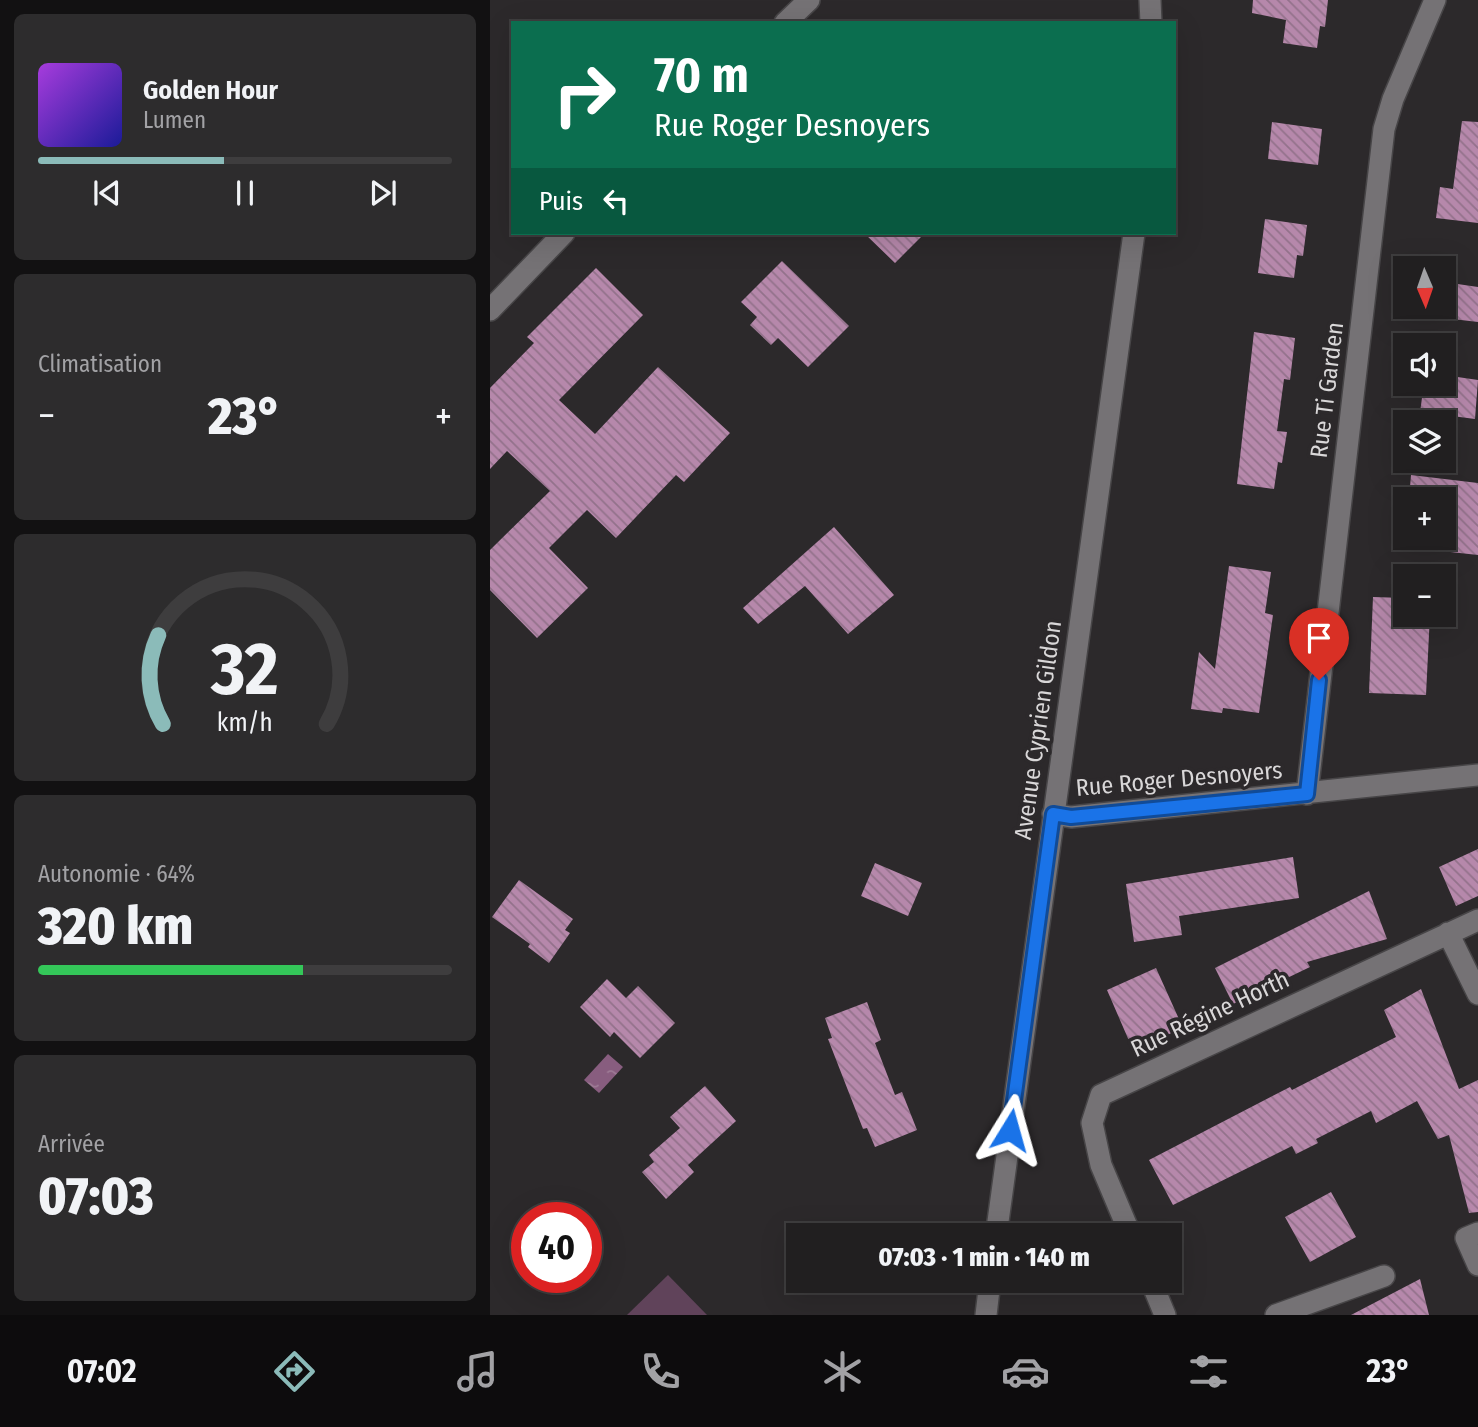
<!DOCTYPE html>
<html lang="fr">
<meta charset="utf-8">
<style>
body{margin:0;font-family:"Fira Sans Condensed",sans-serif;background:#2d2c2d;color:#f1f3f6;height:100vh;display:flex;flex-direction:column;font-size:26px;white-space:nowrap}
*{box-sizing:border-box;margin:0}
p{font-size:23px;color:#a2a2a5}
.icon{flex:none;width:38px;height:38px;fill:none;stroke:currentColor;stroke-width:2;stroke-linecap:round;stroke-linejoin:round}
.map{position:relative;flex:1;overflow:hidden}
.panel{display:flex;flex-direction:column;gap:14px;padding:14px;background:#121112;width:490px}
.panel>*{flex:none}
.hud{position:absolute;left:21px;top:21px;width:665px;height:214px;border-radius:0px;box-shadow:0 7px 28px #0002,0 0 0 2px #3e3d3e;background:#0b6e4f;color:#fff;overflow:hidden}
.needle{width:46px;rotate:178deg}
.controls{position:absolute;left:903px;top:256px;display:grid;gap:14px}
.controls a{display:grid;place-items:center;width:63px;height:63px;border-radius:0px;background:#211f20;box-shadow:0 7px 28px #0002,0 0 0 2px #3e3d3e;font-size:35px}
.speed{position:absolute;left:21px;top:1202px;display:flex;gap:14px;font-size:35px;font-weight:700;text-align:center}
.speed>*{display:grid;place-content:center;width:91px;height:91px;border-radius:50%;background:#211f20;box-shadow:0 7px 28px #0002,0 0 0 2px #3e3d3e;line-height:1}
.speed .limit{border:10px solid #d22;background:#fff;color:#111}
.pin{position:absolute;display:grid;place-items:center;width:60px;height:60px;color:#fff;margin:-72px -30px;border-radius:50% 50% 50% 0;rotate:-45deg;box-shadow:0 0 7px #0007}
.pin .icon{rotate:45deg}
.me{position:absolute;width:77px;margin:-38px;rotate:8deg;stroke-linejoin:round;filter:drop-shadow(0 0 5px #0008)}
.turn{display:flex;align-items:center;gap:24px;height:147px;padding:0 28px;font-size:32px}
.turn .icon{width:91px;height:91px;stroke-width:2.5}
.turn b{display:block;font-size:49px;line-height:60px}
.then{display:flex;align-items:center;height:66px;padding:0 28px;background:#0003;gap:14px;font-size:26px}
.big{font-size:52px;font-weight:800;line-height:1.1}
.panel .widget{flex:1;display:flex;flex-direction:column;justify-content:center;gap:10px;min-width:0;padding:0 24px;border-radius:10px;background:#2d2c2d}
.panel .dial{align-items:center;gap:0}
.dial svg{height:182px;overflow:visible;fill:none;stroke:#3e3d3e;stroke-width:7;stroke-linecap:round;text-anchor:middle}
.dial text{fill:#f1f3f6;stroke:none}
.song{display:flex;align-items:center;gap:21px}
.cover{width:84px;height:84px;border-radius:10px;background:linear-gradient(135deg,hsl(280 70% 55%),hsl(240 70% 35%))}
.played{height:7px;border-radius:4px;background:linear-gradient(90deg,#8bbbb9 45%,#3e3d3e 45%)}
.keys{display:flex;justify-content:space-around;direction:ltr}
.heat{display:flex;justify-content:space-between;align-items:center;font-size:38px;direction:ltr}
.charge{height:10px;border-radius:5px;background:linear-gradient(90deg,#34c759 64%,#3e3d3e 0)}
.trip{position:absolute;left:296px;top:1223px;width:396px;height:70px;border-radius:0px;background:#211f20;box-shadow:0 7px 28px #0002,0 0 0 2px #3e3d3e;font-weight:800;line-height:70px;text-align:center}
.tab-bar{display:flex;height:112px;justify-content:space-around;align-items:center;background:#0d0c0d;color:#a2a2a5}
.tab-bar .icon{width:49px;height:49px}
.tab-bar .active{color:#8bbbb9}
.tab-bar b{font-size:32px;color:#f1f3f6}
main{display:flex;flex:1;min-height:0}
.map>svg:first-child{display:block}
.green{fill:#60435a}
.water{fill:url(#water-ripples)}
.building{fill:url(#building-back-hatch)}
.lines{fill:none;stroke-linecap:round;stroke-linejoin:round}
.minor-casing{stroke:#474547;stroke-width:24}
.minor{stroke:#757275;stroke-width:21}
.route-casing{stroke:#114b97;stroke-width:18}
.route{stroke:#1a73e8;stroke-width:12}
.labels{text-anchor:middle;stroke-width:7;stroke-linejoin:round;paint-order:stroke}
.street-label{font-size:24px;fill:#d9d7d8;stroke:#2c292b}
</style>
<main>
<section class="panel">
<div class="widget">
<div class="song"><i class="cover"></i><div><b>Golden Hour</b><p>Lumen</p></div></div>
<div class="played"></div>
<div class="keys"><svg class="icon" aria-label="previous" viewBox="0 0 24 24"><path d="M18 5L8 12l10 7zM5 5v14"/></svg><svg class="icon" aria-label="pause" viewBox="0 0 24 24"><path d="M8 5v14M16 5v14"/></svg><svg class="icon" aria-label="next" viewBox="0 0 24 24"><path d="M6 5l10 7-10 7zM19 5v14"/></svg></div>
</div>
<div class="widget"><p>Climatisation</p>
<div class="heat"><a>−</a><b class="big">23°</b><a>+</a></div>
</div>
<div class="widget dial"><svg viewBox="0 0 100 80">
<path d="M14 69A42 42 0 1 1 86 69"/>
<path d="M14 69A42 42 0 0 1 12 30" stroke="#8bbbb9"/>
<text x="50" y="56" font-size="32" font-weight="700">32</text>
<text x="50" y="72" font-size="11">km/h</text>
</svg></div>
<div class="widget"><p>Autonomie · 64%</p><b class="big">320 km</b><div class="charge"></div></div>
<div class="widget"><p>Arrivée</p><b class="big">07:03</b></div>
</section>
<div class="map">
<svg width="988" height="1315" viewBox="0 0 988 1315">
<defs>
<pattern id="water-ripples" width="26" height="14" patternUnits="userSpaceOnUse" patternTransform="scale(1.75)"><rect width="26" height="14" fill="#885d7f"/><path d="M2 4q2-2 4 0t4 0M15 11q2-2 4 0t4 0" fill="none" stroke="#9e7b96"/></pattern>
<pattern id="building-back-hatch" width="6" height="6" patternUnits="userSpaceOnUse" patternTransform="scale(1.75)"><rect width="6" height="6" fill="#b688ab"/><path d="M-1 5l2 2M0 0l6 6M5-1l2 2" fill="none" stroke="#93728b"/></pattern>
</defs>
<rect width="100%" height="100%" fill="#2c292b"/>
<path class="green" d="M 178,1275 L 217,1315 L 137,1315 Z"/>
<path class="water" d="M 118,1054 L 133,1067 L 109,1093 L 94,1080 Z"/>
<path class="building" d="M 763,0 L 838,0 L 835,27 L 830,26 L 827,48 L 793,43 L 796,20 L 762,13 Z
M 972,121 L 988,122 L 988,223 L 946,218 L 950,187 L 963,189 Z
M 782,122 L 832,129 L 828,165 L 778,159 Z
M 775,219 L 817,225 L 813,256 L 807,255 L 804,278 L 768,273 Z
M 374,233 L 435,233 L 405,263 Z
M 292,261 L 359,326 L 318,367 L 288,338 L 281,345 L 260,325 L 267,317 L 251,302 Z
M 106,268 L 153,315 L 69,400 L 105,434 L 168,367 L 240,433 L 194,482 L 186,475 L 126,538 L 97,510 L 59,548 L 98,588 L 47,638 L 0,590 L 0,550 L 60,491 L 17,451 L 0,469 L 0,388 L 44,343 L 37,337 Z
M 954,282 L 988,287 L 988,322 L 954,318 Z
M 764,332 L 805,338 L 800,380 L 794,379 L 787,431 L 797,432 L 792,463 L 788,462 L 784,489 L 747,484 Z
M 954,375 L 988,380 L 985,419 L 962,416 L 960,425 L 929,420 L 934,383 L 954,383 Z
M 921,475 L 988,483 L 988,555 L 914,547 L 915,533 L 915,537 L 954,537 L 954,499 L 919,499 Z
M 344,527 L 404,595 L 358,634 L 315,586 L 268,624 L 253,608 Z
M 739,566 L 781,572 L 775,613 L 783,615 L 769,713 L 733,708 L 732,713 L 701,709 L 709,652 L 725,669 Z
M 883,597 L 915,598 L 915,614 L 940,614 L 936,695 L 879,693 Z
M 988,849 L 988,896 L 966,906 L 949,867 Z
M 803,857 L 809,898 L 689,916 L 692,935 L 644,942 L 636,884 Z
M 385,863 L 432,883 L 418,916 L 371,896 Z
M 29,880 L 83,919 L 75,930 L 80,933 L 59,963 L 38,947 L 40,944 L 2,917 Z
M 879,891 L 897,939 L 817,962 L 820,967 L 743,1004 L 725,968 Z
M 666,968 L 693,1028 L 643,1050 L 617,990 Z
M 117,979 L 136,998 L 148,986 L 185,1023 L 150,1058 L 124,1032 L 120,1037 L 90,1007 Z
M 931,989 L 969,1089 L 988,1080 L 988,1212 L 979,1213 L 959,1135 L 948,1139 L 927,1101 L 886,1123 L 881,1111 L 826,1139 L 828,1143 L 806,1154 L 802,1146 L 683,1205 L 659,1160 L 800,1087 L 802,1090 L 906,1037 L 894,1010 Z
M 377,1002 L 391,1040 L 385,1043 L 405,1095 L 412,1092 L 427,1130 L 385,1147 L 377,1128 L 373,1129 L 338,1039 L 342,1038 L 335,1018 Z
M 215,1086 L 246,1121 L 198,1165 L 204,1172 L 176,1199 L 152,1172 L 164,1162 L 159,1155 L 190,1128 L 180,1117 Z
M 841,1192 L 866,1237 L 820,1262 L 795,1217 Z
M 930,1279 L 939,1315 L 861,1315 Z"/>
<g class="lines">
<g class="minor-casing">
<path id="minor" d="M 660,0 L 661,23
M 295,23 L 319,0
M 0,310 L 74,233
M 817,794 L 894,129 L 903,99 L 945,0
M 563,814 L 581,817 L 988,775
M 958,933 L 988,994
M 988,1233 L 976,1238 L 988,1265
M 506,1236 L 644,233
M 641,1236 L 611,1165 L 602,1123 L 611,1095 L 988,920
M 661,1281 L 675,1315
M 496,1315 L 500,1281
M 786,1315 L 894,1276"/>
</g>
<use href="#minor" class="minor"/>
</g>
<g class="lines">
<g class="route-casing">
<path id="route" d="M 520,1130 L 563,814 L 581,817 L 817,794 L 829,680"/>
</g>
<use href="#route" class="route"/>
</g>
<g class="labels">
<g class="street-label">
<text transform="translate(837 390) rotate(-83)" y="8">Rue Ti Garden</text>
<text transform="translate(548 730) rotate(-82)" y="8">Avenue Cyprien Gildon</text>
<text transform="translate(689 779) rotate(-5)" y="8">Rue Roger Desnoyers</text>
<text transform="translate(720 1014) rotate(-25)" y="8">Rue Régine Horth</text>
</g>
</g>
</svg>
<div class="controls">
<a><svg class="needle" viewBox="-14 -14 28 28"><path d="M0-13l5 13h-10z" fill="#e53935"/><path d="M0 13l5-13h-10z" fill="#a2a2a5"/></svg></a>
<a><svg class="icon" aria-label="sound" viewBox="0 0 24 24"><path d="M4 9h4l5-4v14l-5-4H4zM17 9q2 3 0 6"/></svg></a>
<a><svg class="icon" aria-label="layers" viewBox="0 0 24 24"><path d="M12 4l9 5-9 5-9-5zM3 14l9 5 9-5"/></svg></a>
<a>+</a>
<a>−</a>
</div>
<div class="speed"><div class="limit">40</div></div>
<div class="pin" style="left:829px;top:680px;background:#d93025"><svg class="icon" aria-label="arrive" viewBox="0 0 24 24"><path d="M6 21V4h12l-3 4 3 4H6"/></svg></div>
<svg class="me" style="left:520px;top:1130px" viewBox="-20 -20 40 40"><path d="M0-17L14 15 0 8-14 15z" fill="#1a73e8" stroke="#fff" stroke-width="4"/></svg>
<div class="trip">07:03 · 1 min · 140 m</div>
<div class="hud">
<div class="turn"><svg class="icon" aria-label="right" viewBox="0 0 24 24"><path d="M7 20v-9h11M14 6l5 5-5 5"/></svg><div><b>70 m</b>Rue Roger Desnoyers</div></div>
<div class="then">Puis<svg class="icon" aria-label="left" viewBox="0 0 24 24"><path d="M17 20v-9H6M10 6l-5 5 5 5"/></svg></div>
</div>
</div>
</main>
<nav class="tab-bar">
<b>07:02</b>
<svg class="icon active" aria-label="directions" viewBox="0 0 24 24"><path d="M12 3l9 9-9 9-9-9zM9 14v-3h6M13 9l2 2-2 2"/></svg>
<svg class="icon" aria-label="music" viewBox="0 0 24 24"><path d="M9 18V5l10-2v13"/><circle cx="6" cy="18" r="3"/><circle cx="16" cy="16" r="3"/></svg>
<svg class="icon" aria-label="phone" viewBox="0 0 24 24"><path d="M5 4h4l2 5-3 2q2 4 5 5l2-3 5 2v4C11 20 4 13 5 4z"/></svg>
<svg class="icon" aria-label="climate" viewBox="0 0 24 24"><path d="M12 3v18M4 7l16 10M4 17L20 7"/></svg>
<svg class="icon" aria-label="car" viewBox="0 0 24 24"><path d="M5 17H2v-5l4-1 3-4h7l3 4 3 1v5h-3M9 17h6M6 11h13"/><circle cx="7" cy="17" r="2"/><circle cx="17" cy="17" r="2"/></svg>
<svg class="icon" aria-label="filters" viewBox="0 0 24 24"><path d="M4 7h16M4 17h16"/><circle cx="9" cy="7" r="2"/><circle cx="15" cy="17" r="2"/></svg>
<b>23°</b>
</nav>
